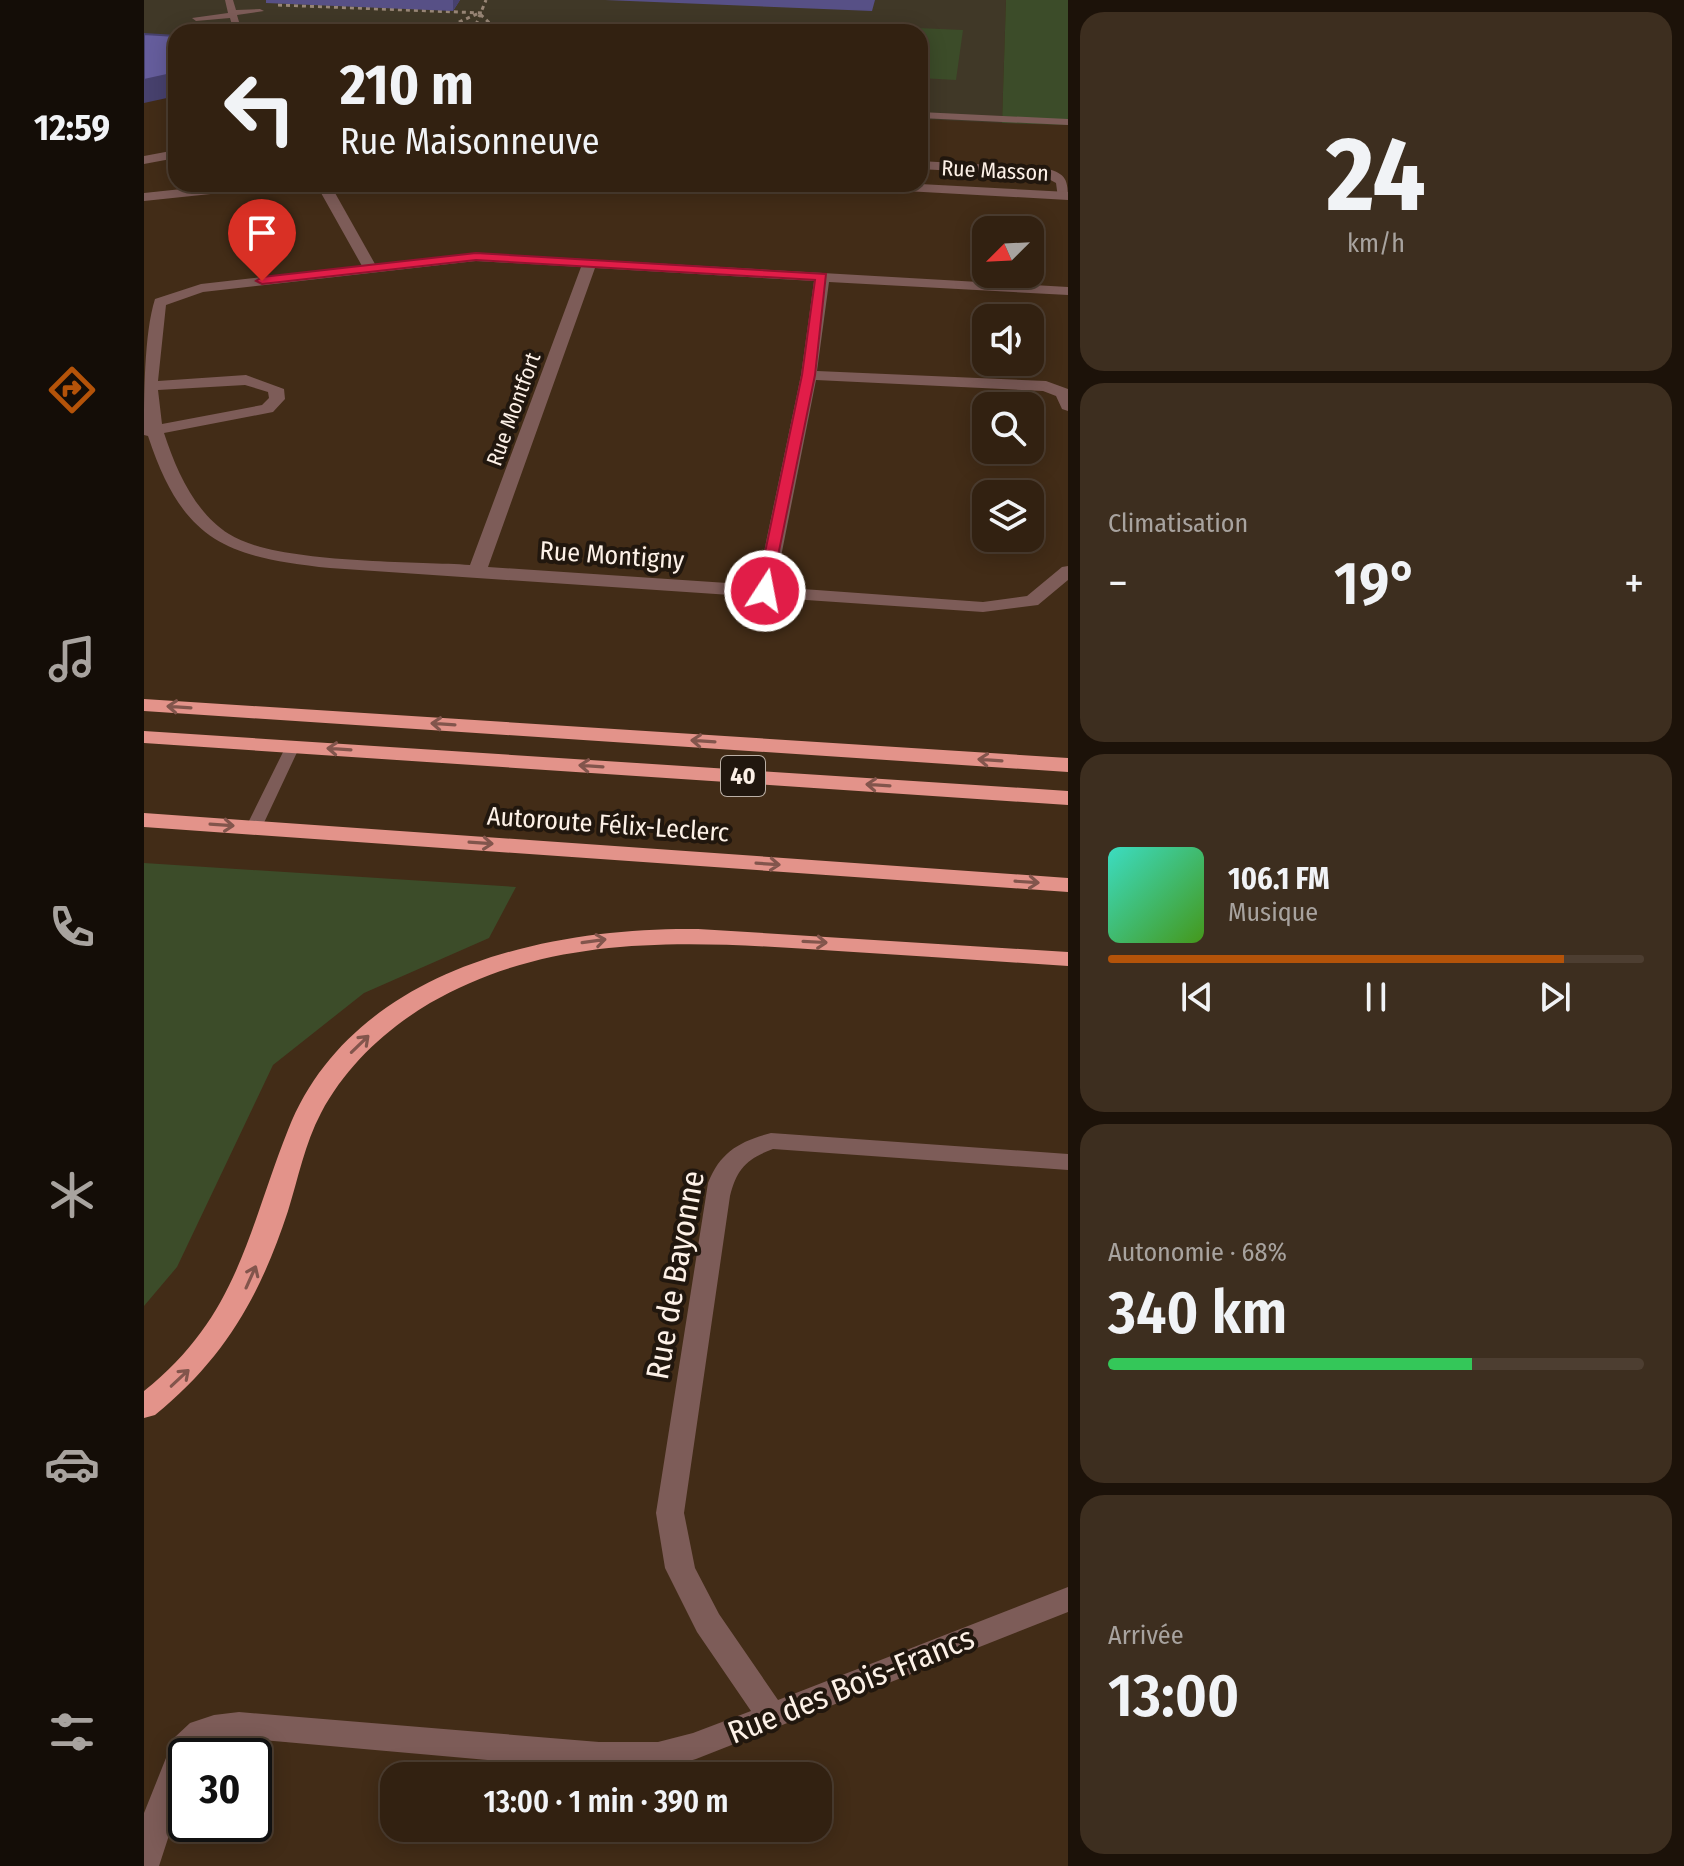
<!DOCTYPE html>
<html lang="fr">
<meta charset="utf-8">
<style>
body{margin:0;font-family:"Fira Sans Condensed",sans-serif;background:#3d2e1f;color:#f1f3f6;height:100vh;display:flex;flex-direction:column;font-size:30px;white-space:nowrap}
*{box-sizing:border-box;margin:0}
p{font-size:26px;color:#a8a39f}
.icon{flex:none;width:44px;height:44px;fill:none;stroke:currentColor;stroke-width:2;stroke-linecap:round;stroke-linejoin:round}
.map{position:relative;flex:1;overflow:hidden}
.sheet{display:flex;flex-direction:column;gap:12px;padding:12px;background:#1c1209;width:616px}
.sheet>*{flex:none}
.guide{position:absolute;left:24px;top:24px;width:760px;height:168px;border-radius:24px;box-shadow:0 4px 20px #0003,0 0 0 2px #4d3e31;background:#322111;color:#f1f3f6;overflow:hidden}
.needle{width:52px;rotate:246deg}
.tools{position:absolute;left:828px;top:216px;display:grid;gap:16px}
.tools a{display:grid;place-items:center;width:72px;height:72px;border-radius:16px;background:#322111;box-shadow:0 4px 20px #0003,0 0 0 2px #4d3e31;font-size:40px}
.speed{position:absolute;left:24px;top:1738px;display:flex;gap:16px;font-size:40px;font-weight:700;text-align:center}
.speed>*{display:grid;place-content:center;width:104px;height:104px;border-radius:50%;background:#322111;box-shadow:0 4px 20px #0003,0 0 0 2px #4d3e31;line-height:1}
.speed .limit{border:4px solid #111;border-radius:12px;background:#fff;color:#111}
.pin{position:absolute;display:grid;place-items:center;width:68px;height:68px;color:#fff;margin:-82px -34px;border-radius:50% 50% 50% 0;rotate:-45deg;box-shadow:0 0 8px #0007}
.pin .icon{rotate:45deg}
.me{position:absolute;width:88px;margin:-44px;rotate:11deg;stroke-linejoin:round;filter:drop-shadow(0 0 6px #0008)}
.turn{display:flex;align-items:center;gap:28px;height:168px;padding:0 40px;font-size:36px}
.turn .icon{width:104px;height:104px;stroke-width:2.5}
.turn b{display:block;font-size:56px;line-height:68px}
.big{font-size:60px;font-weight:600;line-height:1.1}
.sheet .tile{flex:1;display:flex;flex-direction:column;justify-content:center;gap:12px;min-width:0;padding:0 28px;border-radius:24px;background:#3d2e1f}
.sheet .dial{align-items:center;gap:0}
.dial b{font-size:104px;line-height:1}
.song{display:flex;align-items:center;gap:24px}
.cover{width:96px;height:96px;border-radius:12px;background:linear-gradient(135deg,hsl(170 70% 55%),hsl(100 70% 35%))}
.played{height:8px;border-radius:4px;background:linear-gradient(90deg,#b45309 85%,#4d3e31 85%)}
.keys{display:flex;justify-content:space-around;direction:ltr}
.heat{display:flex;justify-content:space-between;align-items:center;font-size:44px;direction:ltr}
.charge{height:12px;border-radius:6px;background:linear-gradient(90deg,#34c759 68%,#4d3e31 0)}
.trip{position:absolute;left:236px;top:1762px;width:452px;height:80px;border-radius:24px;background:#322111;box-shadow:0 4px 20px #0003,0 0 0 2px #4d3e31;font-weight:600;line-height:80px;text-align:center}
main{display:flex;flex:1;min-height:0}
.tabs{display:flex;flex-direction:column;width:144px;justify-content:space-around;align-items:center;background:#140d07;color:#a8a39f}
.tabs .icon{width:56px;height:56px}
.tabs .current{color:#b45309}
.tabs b{font-size:36px;color:#f1f3f6}
.map>svg:first-child{display:block}
.education{fill:#403827}
.green{fill:#3c4c29}
.lines{fill:none;stroke-linecap:round;stroke-linejoin:round}
.path{stroke:#988676;stroke-width:3;stroke-dasharray:4 4;stroke-linecap:butt}
.service{fill:#7d5c58;fill-rule:evenodd}
.minor{fill:#7d5c58;fill-rule:evenodd}
.tertiary{fill:#7d5c58;fill-rule:evenodd}
.motorway{fill:#e3938a;fill-rule:evenodd}
.wall{fill:#575086}
.shaded-wall{fill:#47416d}
.building{fill:#655d9c;stroke:#47416d;stroke-width:2}
.oneway{stroke:#82554c}
.route{fill:#e11d48;stroke:#92132f;stroke-width:2}
.labels{text-anchor:middle;stroke-width:8;stroke-linejoin:round;paint-order:stroke}
.far-street-label{font-size:22px;fill:#fdf1e7;stroke:#21170e}
.shield{fill:#21170e;stroke:#bbb0a6;stroke-width:2}
.shield-label{font-size:24px;font-weight:bold;fill:#fdf1e7}
.street-label{font-size:26px;fill:#fdf1e7;stroke:#21170e}
.near-street-label{font-size:32px;fill:#fdf1e7;stroke:#21170e}
</style>
<main>
<nav class="tabs">
<b>12:59</b>
<svg class="icon current" aria-label="directions" viewBox="0 0 24 24"><path d="M12 3l9 9-9 9-9-9zM9 14v-3h6M13 9l2 2-2 2"/></svg>
<svg class="icon" aria-label="music" viewBox="0 0 24 24"><path d="M9 18V5l10-2v13"/><circle cx="6" cy="18" r="3"/><circle cx="16" cy="16" r="3"/></svg>
<svg class="icon" aria-label="phone" viewBox="0 0 24 24"><path d="M5 4h4l2 5-3 2q2 4 5 5l2-3 5 2v4C11 20 4 13 5 4z"/></svg>
<svg class="icon" aria-label="climate" viewBox="0 0 24 24"><path d="M12 3v18M4 7l16 10M4 17L20 7"/></svg>
<svg class="icon" aria-label="car" viewBox="0 0 24 24"><path d="M5 17H2v-5l4-1 3-4h7l3 4 3 1v5h-3M9 17h6M6 11h13"/><circle cx="7" cy="17" r="2"/><circle cx="17" cy="17" r="2"/></svg>
<svg class="icon" aria-label="filters" viewBox="0 0 24 24"><path d="M4 7h16M4 17h16"/><circle cx="9" cy="7" r="2"/><circle cx="15" cy="17" r="2"/></svg>
</nav>
<div class="map">
<svg width="924" height="1866" viewBox="0 0 924 1866">
<rect width="100%" height="100%" fill="#422c17"/>
<path class="education" d="M 0,0 L 862,0 L 858,123 L 776,119 L 776,32 L 32,32 L 32,46 L 0,45 Z"/>
<path class="green" d="M 862,0 L 924,0 L 924,125 L 858,123 Z
M 728,26 L 819,30 L 812,80 L 776,78 L 776,32 L 726,32 Z
M 0,863 L 372,887 L 345,938 L 220,993 L 129,1065 L 33,1267 L 0,1306 Z"/>
<g class="lines">
<path class="path" d="M 134,5 L 339,13
M 293,32 L 335,13 L 355,32
M 329,32 L 342,0"/>
<path class="service" d="M 81,0 L 89,0 L 92,10 L 116,9 L 120,11 L 93,15 L 98,32 L 90,32 L 86,18 L 52,21 L 48,18 L 84,13 Z
M 776,112 L 924,119 L 924,125 L 776,118 Z
M 149,742 L 156,746 L 118,827 L 115,830 L 105,830 L 102,827 L 142,746 Z"/>
<path class="minor" d="M 32,150 L 32,158 L 0,164 L 0,156 Z
M 776,161 L 900,168 C 920,173 924,177 924,198 L 914,198 L 912,183 L 899,176 L 776,169 Z
M 172,184 L 186,184 L 231,264 L 332,253 L 924,287 L 924,295 L 685,282 L 673,371 L 902,381 L 924,389 L 924,411 L 918,409 L 912,396 L 899,391 L 672,380 L 631,587 L 839,602 L 883,596 L 918,567 L 924,566 L 924,580 L 894,605 L 839,612 L 186,568 C 82,557 39,542 4,436 L 0,435 C 0,399 0,333 11,299 L 57,284 L 218,266 ZM 332,261 L 437,267 L 326,565 C 267,561 131,564 85,534 C 51,513 32,470 20,433 L 129,412 L 141,399 L 140,389 L 102,375 L 14,381 L 22,305 L 59,292 ZM 451,268 L 670,281 L 657,375 L 613,585 L 344,567 ZM 101,385 L 124,392 L 125,398 L 118,405 L 18,424 L 14,390 Z
M 627,1133 L 924,1154 L 924,1170 L 629,1149 C 602,1159 593,1169 586,1196 L 540,1513 L 551,1568 L 575,1614 L 634,1700 L 924,1587 L 924,1612 L 552,1759 L 514,1770 L 455,1770 L 95,1738 L 68,1742 L 53,1756 L 42,1756 L 42,1783 L 16,1863 L 15,1866 L 0,1866 L 0,1813 L 30,1738 L 46,1723 L 70,1715 L 95,1712 L 455,1742 L 514,1742 L 549,1733 L 607,1711 L 553,1632 L 521,1568 L 512,1513 L 564,1183 C 576,1152 596,1141 627,1133 Z"/>
<path class="tertiary" d="M 85,184 L 131,184 L 124,188 L 0,201 L 0,193 Z
M 700,184 L 776,184 L 924,192 L 924,200 L 707,188 Z"/>
<path class="motorway" d="M 0,699 L 924,758 L 924,772 L 0,711 Z
M 0,731 L 924,791 L 924,805 L 0,743 Z
M 0,813 L 924,878 L 924,892 L 0,827 Z
M 554,929 L 924,952 L 924,966 C 847,961 771,956 694,951 C 555,942 412,930 286,1003 C 241,1030 202,1066 177,1113 C 161,1143 154,1179 144,1211 C 116,1296 81,1358 11,1415 L 0,1418 L 0,1391 C 94,1316 103,1233 144,1130 C 207,970 401,927 554,929 Z"/>
</g>
<path class="wall" d="M 122,0 L 316,0 L 309,11 L 122,3 Z
M 461,0 L 731,0 L 728,11 Z"/>
<path class="shaded-wall" d="M 309,0 L 316,0 L 309,11 Z
M 32,73 L 32,96 L 0,103 L 0,80 Z"/>
<path class="building" d="M 76,26 L 72,32 L 54,32 Z
M 0,34 L 32,36 L 32,73 L 0,80 Z"/>
<defs><path id="oneway-shaft" d="M-6 0H5M1.5-3L5.5 0L1.5 3" fill="none" stroke-width="1.6" stroke-linecap="round" stroke-linejoin="round" transform="scale(2)"/></defs>
<g class="oneway">
<use href="#oneway-shaft" transform="translate(35 707) rotate(-176)"/>
<use href="#oneway-shaft" transform="translate(299 724) rotate(-176)"/>
<use href="#oneway-shaft" transform="translate(559 741) rotate(-176)"/>
<use href="#oneway-shaft" transform="translate(195 749) rotate(-176)"/>
<use href="#oneway-shaft" transform="translate(846 760) rotate(-176)"/>
<use href="#oneway-shaft" transform="translate(447 766) rotate(-176)"/>
<use href="#oneway-shaft" transform="translate(734 785) rotate(-176)"/>
<use href="#oneway-shaft" transform="translate(78 825) rotate(4)"/>
<use href="#oneway-shaft" transform="translate(337 843) rotate(4)"/>
<use href="#oneway-shaft" transform="translate(624 864) rotate(4)"/>
<use href="#oneway-shaft" transform="translate(883 882) rotate(4)"/>
<use href="#oneway-shaft" transform="translate(450 941) rotate(-8)"/>
<use href="#oneway-shaft" transform="translate(671 942) rotate(3)"/>
<use href="#oneway-shaft" transform="translate(216 1044) rotate(-44)"/>
<use href="#oneway-shaft" transform="translate(107 1277) rotate(-66)"/>
<use href="#oneway-shaft" transform="translate(36 1378) rotate(-43)"/>
</g>
<path class="route" d="M 332,253 L 682,274 L 671,375 L 626,595 L 621,596 L 613,591 L 658,375 L 671,280 L 332,260 L 118,284 L 112,281 L 118,277 Z"/>
<g class="labels">
<g class="far-street-label">
<text transform="translate(851 170) rotate(3)" y="8">Rue Masson</text>
<text transform="translate(369 409) rotate(-70)" y="8">Rue Montfort</text>
</g>
<rect class="shield" x="577" y="756" width="44" height="40" rx="6"/>
<g class="shield-label">
<text x="599" y="784">40</text>
</g>
<g class="street-label">
<text transform="translate(468 555) rotate(4)" y="9">Rue Montigny</text>
<text transform="translate(464 824) rotate(4)" y="9">Autoroute Félix-Leclerc</text>
</g>
<g class="near-street-label">
<text transform="translate(531 1275) rotate(-80)" y="11">Rue de Bayonne</text>
<text transform="translate(707 1685) rotate(-22)" y="11">Rue des Bois-Francs</text>
</g>
</g>
</svg>
<div class="tools">
<a><svg class="needle" viewBox="-14 -14 28 28"><path d="M0-13l5 13h-10z" fill="#e53935"/><path d="M0 13l5-13h-10z" fill="#a8a39f"/></svg></a>
<a><svg class="icon" aria-label="sound" viewBox="0 0 24 24"><path d="M4 9h4l5-4v14l-5-4H4zM17 9q2 3 0 6"/></svg></a>
<a><svg class="icon" aria-label="search" viewBox="0 0 24 24"><circle cx="10" cy="10" r="6"/><path d="M15 15l6 6"/></svg></a>
<a><svg class="icon" aria-label="layers" viewBox="0 0 24 24"><path d="M12 4l9 5-9 5-9-5zM3 14l9 5 9-5"/></svg></a>
</div>
<div class="speed"><div class="limit">30</div></div>
<div class="pin" style="left:118px;top:281px;background:#d93025"><svg class="icon" aria-label="arrive" viewBox="0 0 24 24"><path d="M6 21V4h12l-3 4 3 4H6"/></svg></div>
<svg class="me" style="left:621px;top:591px" viewBox="-20 -20 40 40"><circle r="17" fill="#e11d48" stroke="#fff" stroke-width="3"/><path d="M0-11L8 9 0 5-8 9z" fill="#fff"/></svg>
<div class="trip">13:00 · 1 min · 390 m</div>
<div class="guide">
<div class="turn"><svg class="icon" aria-label="left" viewBox="0 0 24 24"><path d="M17 20v-9H6M10 6l-5 5 5 5"/></svg><div><b>210 m</b>Rue Maisonneuve</div></div>
</div>
</div>
<section class="sheet">
<div class="tile dial"><b>24</b><p>km/h</p></div>
<div class="tile"><p>Climatisation</p>
<div class="heat"><a>−</a><b class="big">19°</b><a>+</a></div>
</div>
<div class="tile">
<div class="song"><i class="cover"></i><div><b>106.1 FM</b><p>Musique</p></div></div>
<div class="played"></div>
<div class="keys"><svg class="icon" aria-label="previous" viewBox="0 0 24 24"><path d="M18 5L8 12l10 7zM5 5v14"/></svg><svg class="icon" aria-label="pause" viewBox="0 0 24 24"><path d="M8 5v14M16 5v14"/></svg><svg class="icon" aria-label="next" viewBox="0 0 24 24"><path d="M6 5l10 7-10 7zM19 5v14"/></svg></div>
</div>
<div class="tile"><p>Autonomie · 68%</p><b class="big">340 km</b><div class="charge"></div></div>
<div class="tile"><p>Arrivée</p><b class="big">13:00</b></div>
</section>
</main>
